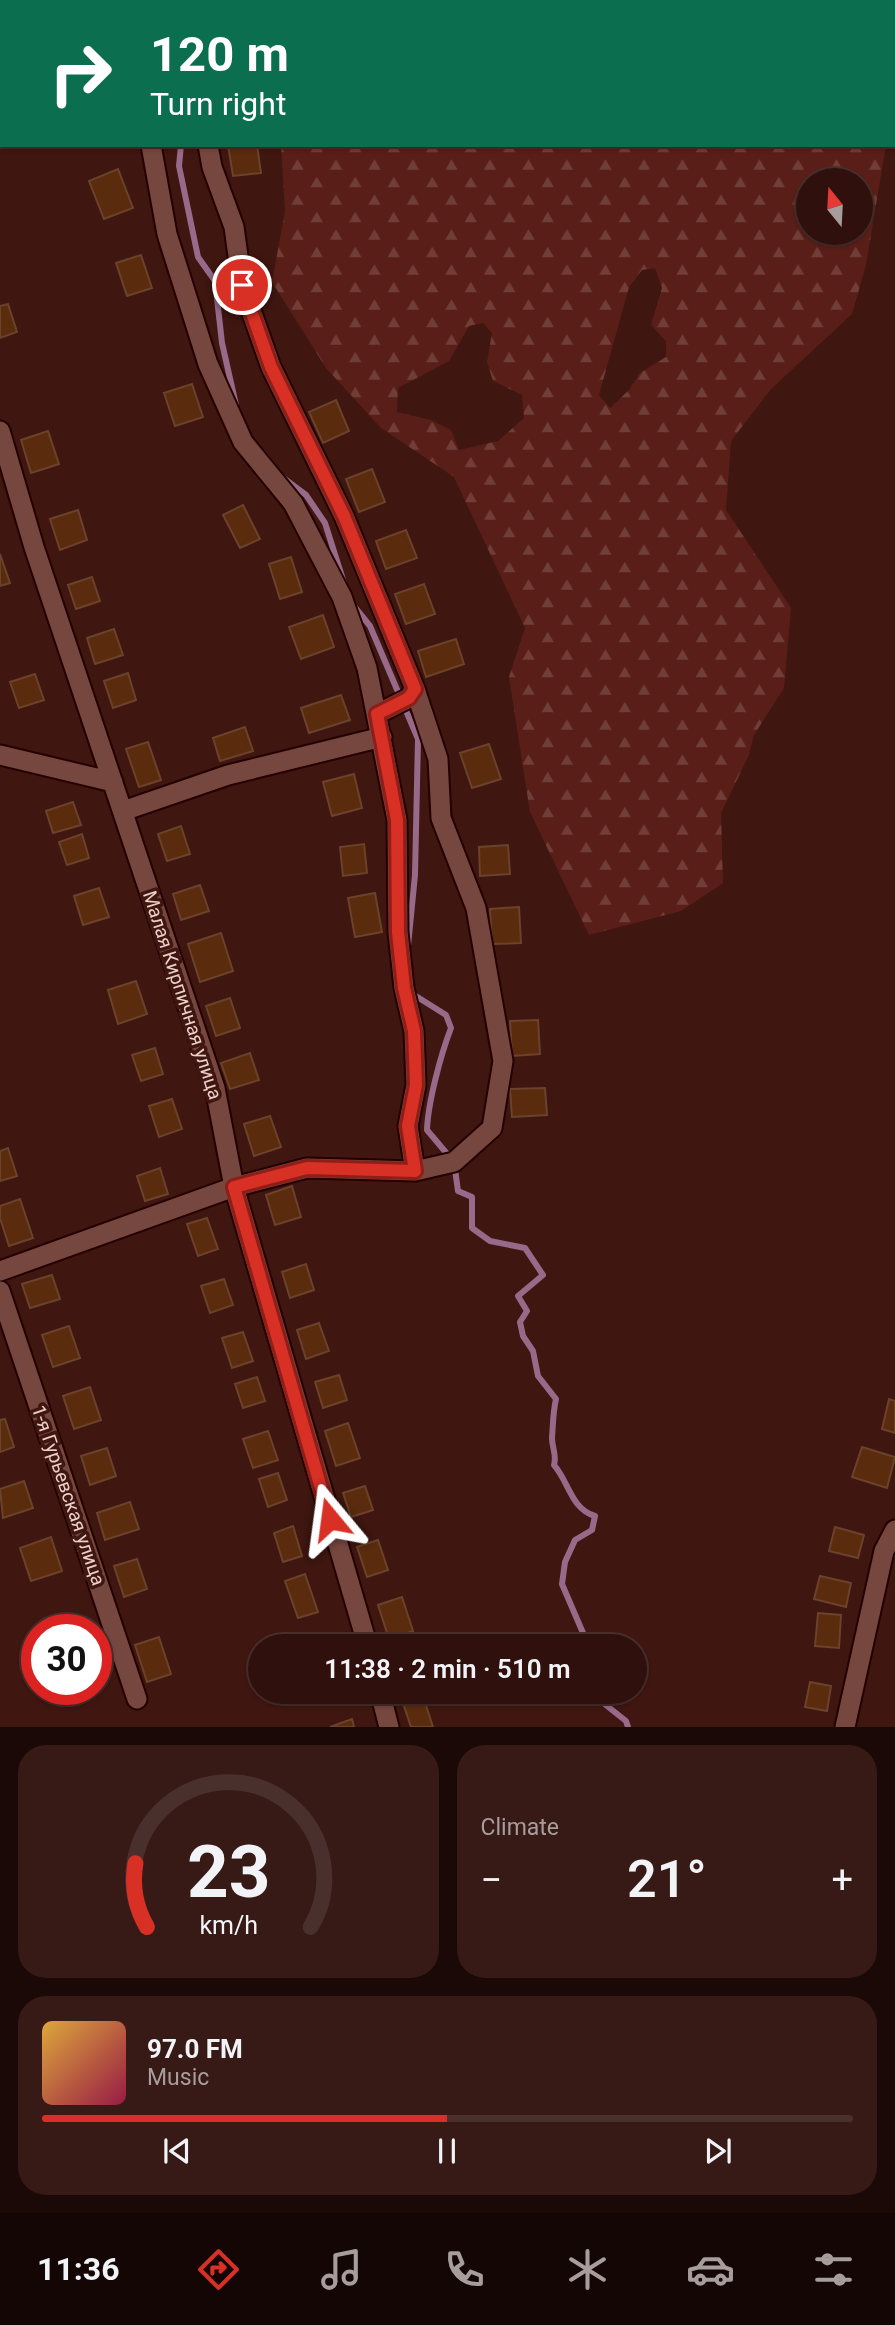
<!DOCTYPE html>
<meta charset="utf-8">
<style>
body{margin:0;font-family:Roboto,sans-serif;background:#371915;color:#f1f3f6;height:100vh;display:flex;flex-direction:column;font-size:26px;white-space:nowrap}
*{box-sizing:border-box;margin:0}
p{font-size:23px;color:#a79d9d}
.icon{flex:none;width:38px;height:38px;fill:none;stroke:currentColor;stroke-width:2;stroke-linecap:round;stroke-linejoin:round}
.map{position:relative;height:1727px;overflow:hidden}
.panel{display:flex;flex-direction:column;gap:18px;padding:18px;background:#1a0907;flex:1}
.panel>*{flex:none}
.guide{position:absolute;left:0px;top:0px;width:896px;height:147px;box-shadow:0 2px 5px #0004,0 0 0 2px #4a302d;background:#0b6e4f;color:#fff;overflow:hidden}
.needle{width:46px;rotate:342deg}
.fabs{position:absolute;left:796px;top:168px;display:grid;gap:14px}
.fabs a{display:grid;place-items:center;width:77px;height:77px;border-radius:50%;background:#2f100c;box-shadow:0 2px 5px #0004,0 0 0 2px #4a302d;font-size:35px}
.speed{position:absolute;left:21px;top:1614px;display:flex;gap:14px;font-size:35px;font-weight:700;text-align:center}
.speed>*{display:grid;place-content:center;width:91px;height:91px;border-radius:50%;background:#2f100c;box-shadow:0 2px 5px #0004,0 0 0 2px #4a302d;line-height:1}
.speed .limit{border:10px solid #d22;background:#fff;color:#111}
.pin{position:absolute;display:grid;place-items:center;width:60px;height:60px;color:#fff;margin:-30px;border:4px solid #fff;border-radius:50%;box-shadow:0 2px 7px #0007}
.me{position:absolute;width:77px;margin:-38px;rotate:344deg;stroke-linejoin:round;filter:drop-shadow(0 0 5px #0008)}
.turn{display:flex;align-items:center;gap:24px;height:147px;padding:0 35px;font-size:32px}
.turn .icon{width:91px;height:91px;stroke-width:2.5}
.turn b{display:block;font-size:49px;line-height:60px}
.big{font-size:52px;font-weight:600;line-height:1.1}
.panel .card{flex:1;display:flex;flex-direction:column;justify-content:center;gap:10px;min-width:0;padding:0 24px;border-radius:28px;background:#371915}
.panel .dial{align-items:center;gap:0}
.dial svg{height:182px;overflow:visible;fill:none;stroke:#4a302d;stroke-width:7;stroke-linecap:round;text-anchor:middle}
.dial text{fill:#f1f3f6;stroke:none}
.song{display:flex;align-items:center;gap:21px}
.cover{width:84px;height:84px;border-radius:10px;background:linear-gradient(135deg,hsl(40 70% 55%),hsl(340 70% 35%))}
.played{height:7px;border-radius:4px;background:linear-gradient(90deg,#d93025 50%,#4a302d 50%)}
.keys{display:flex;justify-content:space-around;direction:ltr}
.heat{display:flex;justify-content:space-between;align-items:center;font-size:38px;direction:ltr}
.panel .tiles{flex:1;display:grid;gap:18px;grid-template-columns:1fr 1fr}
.card:last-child{grid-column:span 2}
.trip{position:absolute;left:248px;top:1634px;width:399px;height:70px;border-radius:35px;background:#2f100c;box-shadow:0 2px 5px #0004,0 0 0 2px #4a302d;font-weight:600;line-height:70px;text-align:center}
.dock{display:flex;height:112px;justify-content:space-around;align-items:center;background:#130605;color:#a79d9d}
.dock .icon{width:49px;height:49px}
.dock .active{color:#d93025}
.dock b{font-size:32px;color:#f1f3f6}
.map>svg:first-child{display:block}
.forest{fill:url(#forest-firs);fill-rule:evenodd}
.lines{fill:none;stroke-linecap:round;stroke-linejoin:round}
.stream{stroke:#976a8a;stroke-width:6}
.building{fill:#5a2b0d;stroke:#6b422b;stroke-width:2}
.minor-casing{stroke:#240000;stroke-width:23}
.minor{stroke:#76473f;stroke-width:19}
.route-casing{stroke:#8d1f18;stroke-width:18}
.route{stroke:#d93025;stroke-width:12}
.labels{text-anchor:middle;stroke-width:7;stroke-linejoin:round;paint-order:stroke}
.street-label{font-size:19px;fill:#eccfca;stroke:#3f1610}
</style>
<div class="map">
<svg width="895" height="1727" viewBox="0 0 895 1727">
<defs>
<pattern id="forest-firs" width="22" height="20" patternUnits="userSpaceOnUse" patternTransform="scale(1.75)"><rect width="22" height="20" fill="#591e17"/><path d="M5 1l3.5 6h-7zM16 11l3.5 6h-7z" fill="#713e37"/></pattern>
</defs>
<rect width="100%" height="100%" fill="#3f1610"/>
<path class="forest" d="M 265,0 L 895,0 L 895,102 L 894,2 Z
M 281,145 L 886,145 L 866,265 L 852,314 L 771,389 L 731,441 L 726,510 L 791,608 L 784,688 L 754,735 L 749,755 L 721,813 L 723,883 L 681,911 L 589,935 L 530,812 L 509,677 L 525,628 L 454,477 L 381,428 L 326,368 L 272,282 L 285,211 ZM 808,180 L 861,180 L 861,233 L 808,233 ZM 655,268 L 662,288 L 651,325 L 666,341 L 666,357 L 640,373 L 629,390 L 610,408 L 599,395 L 629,287 L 642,270 ZM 483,323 L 492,333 L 487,362 L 493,381 L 522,395 L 524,418 L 498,441 L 459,450 L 451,430 L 431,420 L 397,412 L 398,388 L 449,361 L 469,326 Z"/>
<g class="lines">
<path class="stream" d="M 141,0 L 142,2
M 181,145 L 179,166 L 198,257 L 215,281 L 222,343 L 236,405
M 263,453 L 282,477 L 306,495 L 325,523 L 344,583
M 353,605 L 370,626 L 418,739 L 415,875 L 408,946
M 411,993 L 446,1015 L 451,1028 C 441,1054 428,1102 427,1130 L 454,1162 L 458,1191 L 472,1197 L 472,1228 L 490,1241 L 525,1248 L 543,1275 L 518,1296 L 527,1311 L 520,1322 L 523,1336 L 533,1351 L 538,1376 L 556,1399 C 553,1412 553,1424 552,1438 C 552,1448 557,1455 554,1465 C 569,1482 571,1509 595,1516 L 592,1530 L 575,1540 L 565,1562 L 562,1584 L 589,1647
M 603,1692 L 602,1702 L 626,1721 L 628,1727"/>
</g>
<path class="building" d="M 190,0 L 222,0 L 222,2 L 191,2 Z
M 228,145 L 257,145 L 261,173 L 233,176 Z
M 118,169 L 133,208 L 104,219 L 89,181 Z
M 141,255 L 152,288 L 127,296 L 116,263 Z
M 8,304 L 17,332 L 0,338 L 0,306 Z
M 192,384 L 203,417 L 175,426 L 164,393 Z
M 336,400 L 349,431 L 323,443 L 309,412 Z
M 48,431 L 59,464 L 31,473 L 21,440 Z
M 372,469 L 385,502 L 359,512 L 346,479 Z
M 243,505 L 260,539 L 240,548 L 223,515 Z
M 78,510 L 87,540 L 60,550 L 50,519 Z
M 406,530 L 417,558 L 386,569 L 376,541 Z
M 0,554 L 10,583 L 0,586 Z
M 291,557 L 302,592 L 280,599 L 269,564 Z
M 92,577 L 100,601 L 76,609 L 68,585 Z
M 424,584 L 435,614 L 406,624 L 395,594 Z
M 323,615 L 334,647 L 301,659 L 289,627 Z
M 114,629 L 123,655 L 95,664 L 87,638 Z
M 456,639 L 464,664 L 426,677 L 418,651 Z
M 128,673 L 136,700 L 113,708 L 104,681 Z
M 35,674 L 44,700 L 19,708 L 10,682 Z
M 341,695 L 350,720 L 309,733 L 301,708 Z
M 245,727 L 253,751 L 220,761 L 213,738 Z
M 148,742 L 161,780 L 139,787 L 126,749 Z
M 489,744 L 501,779 L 472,788 L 460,753 Z
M 354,774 L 362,808 L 332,816 L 323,782 Z
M 73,802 L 81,825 L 53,833 L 46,811 Z
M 181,826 L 190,854 L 167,861 L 158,834 Z
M 82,834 L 89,858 L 67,865 L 59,842 Z
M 364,844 L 367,873 L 343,876 L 340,847 Z
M 508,845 L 510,874 L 480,876 L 479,847 Z
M 200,885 L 209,911 L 181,920 L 173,894 Z
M 99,888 L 109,917 L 83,925 L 74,896 Z
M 375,893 L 382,932 L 355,937 L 348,898 Z
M 519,907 L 521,943 L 492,944 L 490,909 Z
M 221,933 L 233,971 L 200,982 L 188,944 Z
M 136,981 L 147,1014 L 118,1024 L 108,990 Z
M 230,998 L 240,1028 L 216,1036 L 206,1006 Z
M 538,1020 L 540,1054 L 512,1056 L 510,1021 Z
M 155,1048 L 163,1074 L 141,1081 L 132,1055 Z
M 250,1053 L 259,1080 L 230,1089 L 221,1063 Z
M 545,1088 L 547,1115 L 512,1117 L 510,1089 Z
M 172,1099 L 182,1129 L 159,1137 L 149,1106 Z
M 270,1116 L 281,1147 L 254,1156 L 244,1124 Z
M 8,1148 L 17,1176 L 0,1181 L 0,1151 Z
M 160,1168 L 168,1194 L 145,1201 L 137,1176 Z
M 292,1186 L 301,1217 L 275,1225 L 266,1195 Z
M 20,1199 L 33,1238 L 9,1246 L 0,1218 L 0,1206 Z
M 207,1218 L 218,1249 L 198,1256 L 187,1224 Z
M 306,1264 L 314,1290 L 290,1298 L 282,1272 Z
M 52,1275 L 60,1299 L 30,1308 L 22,1284 Z
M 224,1279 L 233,1305 L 210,1313 L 201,1286 Z
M 319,1323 L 329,1351 L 306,1359 L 297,1330 Z
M 69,1326 L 80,1358 L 53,1367 L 42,1335 Z
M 243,1332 L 253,1361 L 232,1368 L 222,1338 Z
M 339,1375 L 347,1400 L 323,1408 L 315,1382 Z
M 257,1377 L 265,1401 L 243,1408 L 235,1384 Z
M 90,1387 L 101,1420 L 74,1429 L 63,1396 Z
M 889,1399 L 895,1401 L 895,1433 L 882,1429 Z
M 5,1419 L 14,1447 L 0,1452 L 0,1420 Z
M 348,1423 L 360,1458 L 336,1466 L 325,1431 Z
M 268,1431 L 278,1460 L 253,1468 L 243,1439 Z
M 862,1447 L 895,1457 L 887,1488 L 852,1477 Z
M 107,1448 L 116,1476 L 90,1485 L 81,1456 Z
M 278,1473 L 287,1500 L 268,1507 L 259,1479 Z
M 24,1481 L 33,1508 L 3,1518 L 0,1489 Z
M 365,1486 L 373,1510 L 351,1517 L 343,1493 Z
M 130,1502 L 139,1529 L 105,1540 L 97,1513 Z
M 293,1526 L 302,1556 L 283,1562 L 274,1533 Z
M 835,1527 L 864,1535 L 858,1558 L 829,1551 Z
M 51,1537 L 62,1571 L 31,1581 L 20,1548 Z
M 378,1540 L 388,1570 L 367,1577 L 357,1547 Z
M 137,1559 L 147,1589 L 124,1597 L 114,1566 Z
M 305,1574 L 318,1612 L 298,1618 L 285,1581 Z
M 820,1576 L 851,1583 L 846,1607 L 814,1599 Z
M 402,1597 L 413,1631 L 389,1639 L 378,1605 Z
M 818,1613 L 841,1615 L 839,1648 L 815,1646 Z
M 71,1623 L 73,1629 L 51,1629 Z
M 325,1635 L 329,1647 L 304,1647 L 303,1642 Z
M 159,1637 L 171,1674 L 147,1682 L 135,1645 Z
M 810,1682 L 831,1686 L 827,1711 L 805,1707 Z
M 423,1696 L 433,1727 L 411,1727 L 403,1703 Z
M 352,1719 L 354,1727 L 330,1727 Z"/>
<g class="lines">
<g class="minor-casing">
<path id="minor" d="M 121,0 L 121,2
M 173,0 L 174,2
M 153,2 L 154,0
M 0,93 L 2,92
M 151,145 L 167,234 L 208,364 L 243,442 L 293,503 L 342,597 L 367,668 L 397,820 L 398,932 L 404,988 L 414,1031 L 416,1085 L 408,1126 L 415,1171
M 0,431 L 34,547 L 215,1088 L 234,1187 L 368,1647
M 377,714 L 409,698 L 415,689
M 0,755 L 113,782
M 123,811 L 228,775 L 382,737
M 0,1271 L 234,1187 L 307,1168 L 415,1171 L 454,1162 L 492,1128 L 503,1061 L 476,908 L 441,818 L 438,759 L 415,689 L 344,516 L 271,367 L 242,285 L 234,227 L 212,167 L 208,145
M 0,1291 L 137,1699
M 380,1692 L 389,1727
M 845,1727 L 884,1551 L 895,1530"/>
</g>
<use href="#minor" class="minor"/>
</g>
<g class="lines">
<g class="route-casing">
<path id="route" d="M 242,285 L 271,367 L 344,516 L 415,689 L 409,698 L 377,714 L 397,820 L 398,932 L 404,988 L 414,1031 L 416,1085 L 408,1126 L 415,1171 L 307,1168 L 234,1187 L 330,1519"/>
</g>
<use href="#route" class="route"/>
</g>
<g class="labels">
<g class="street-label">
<text transform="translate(183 995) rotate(72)" y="7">Малая Кирпичная улица</text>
<text transform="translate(69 1495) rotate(71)" y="7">1-я Гурьевская улица</text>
</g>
</g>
</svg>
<div class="fabs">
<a><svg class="needle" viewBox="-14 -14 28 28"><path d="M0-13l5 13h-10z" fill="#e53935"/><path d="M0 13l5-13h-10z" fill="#a79d9d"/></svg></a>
</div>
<div class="speed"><div class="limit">30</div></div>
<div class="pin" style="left:242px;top:285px;background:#d93025"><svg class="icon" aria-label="arrive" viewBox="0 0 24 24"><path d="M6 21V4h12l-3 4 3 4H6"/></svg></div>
<svg class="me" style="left:330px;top:1519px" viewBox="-20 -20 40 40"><path d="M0-17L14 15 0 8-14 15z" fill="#d93025" stroke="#fff" stroke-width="4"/></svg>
<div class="trip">11:38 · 2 min · 510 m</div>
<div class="guide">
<div class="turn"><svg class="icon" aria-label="right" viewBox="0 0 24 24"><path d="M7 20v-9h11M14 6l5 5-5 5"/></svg><div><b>120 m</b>Turn right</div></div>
</div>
</div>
<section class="panel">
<div class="tiles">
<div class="card dial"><svg viewBox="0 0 100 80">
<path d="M14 69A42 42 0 1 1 86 69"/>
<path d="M14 69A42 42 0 0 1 9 41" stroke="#d93025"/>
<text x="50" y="56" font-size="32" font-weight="700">23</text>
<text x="50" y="72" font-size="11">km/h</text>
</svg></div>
<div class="card"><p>Climate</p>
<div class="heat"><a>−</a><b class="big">21°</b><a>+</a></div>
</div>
<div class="card">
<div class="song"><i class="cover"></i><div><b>97.0 FM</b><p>Music</p></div></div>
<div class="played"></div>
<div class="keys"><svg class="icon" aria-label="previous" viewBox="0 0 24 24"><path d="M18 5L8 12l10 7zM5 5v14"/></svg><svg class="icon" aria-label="pause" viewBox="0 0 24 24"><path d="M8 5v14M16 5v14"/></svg><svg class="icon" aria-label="next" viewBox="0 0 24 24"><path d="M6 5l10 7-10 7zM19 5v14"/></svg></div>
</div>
</div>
</section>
<nav class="dock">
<b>11:36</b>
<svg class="icon active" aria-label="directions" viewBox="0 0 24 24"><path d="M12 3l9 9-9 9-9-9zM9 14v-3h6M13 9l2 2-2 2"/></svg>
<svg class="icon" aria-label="music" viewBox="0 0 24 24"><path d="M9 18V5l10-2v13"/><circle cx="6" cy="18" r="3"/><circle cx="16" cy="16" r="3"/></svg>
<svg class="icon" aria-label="phone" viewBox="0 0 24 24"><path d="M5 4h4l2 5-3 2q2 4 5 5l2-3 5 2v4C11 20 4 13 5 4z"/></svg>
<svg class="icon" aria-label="climate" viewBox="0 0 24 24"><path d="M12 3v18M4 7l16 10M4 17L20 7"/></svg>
<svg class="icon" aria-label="car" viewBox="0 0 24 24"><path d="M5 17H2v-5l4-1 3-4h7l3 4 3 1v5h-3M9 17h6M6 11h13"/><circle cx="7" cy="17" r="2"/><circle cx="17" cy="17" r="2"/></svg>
<svg class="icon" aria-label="filters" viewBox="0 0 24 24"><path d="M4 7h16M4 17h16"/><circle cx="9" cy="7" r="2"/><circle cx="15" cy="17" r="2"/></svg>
</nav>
